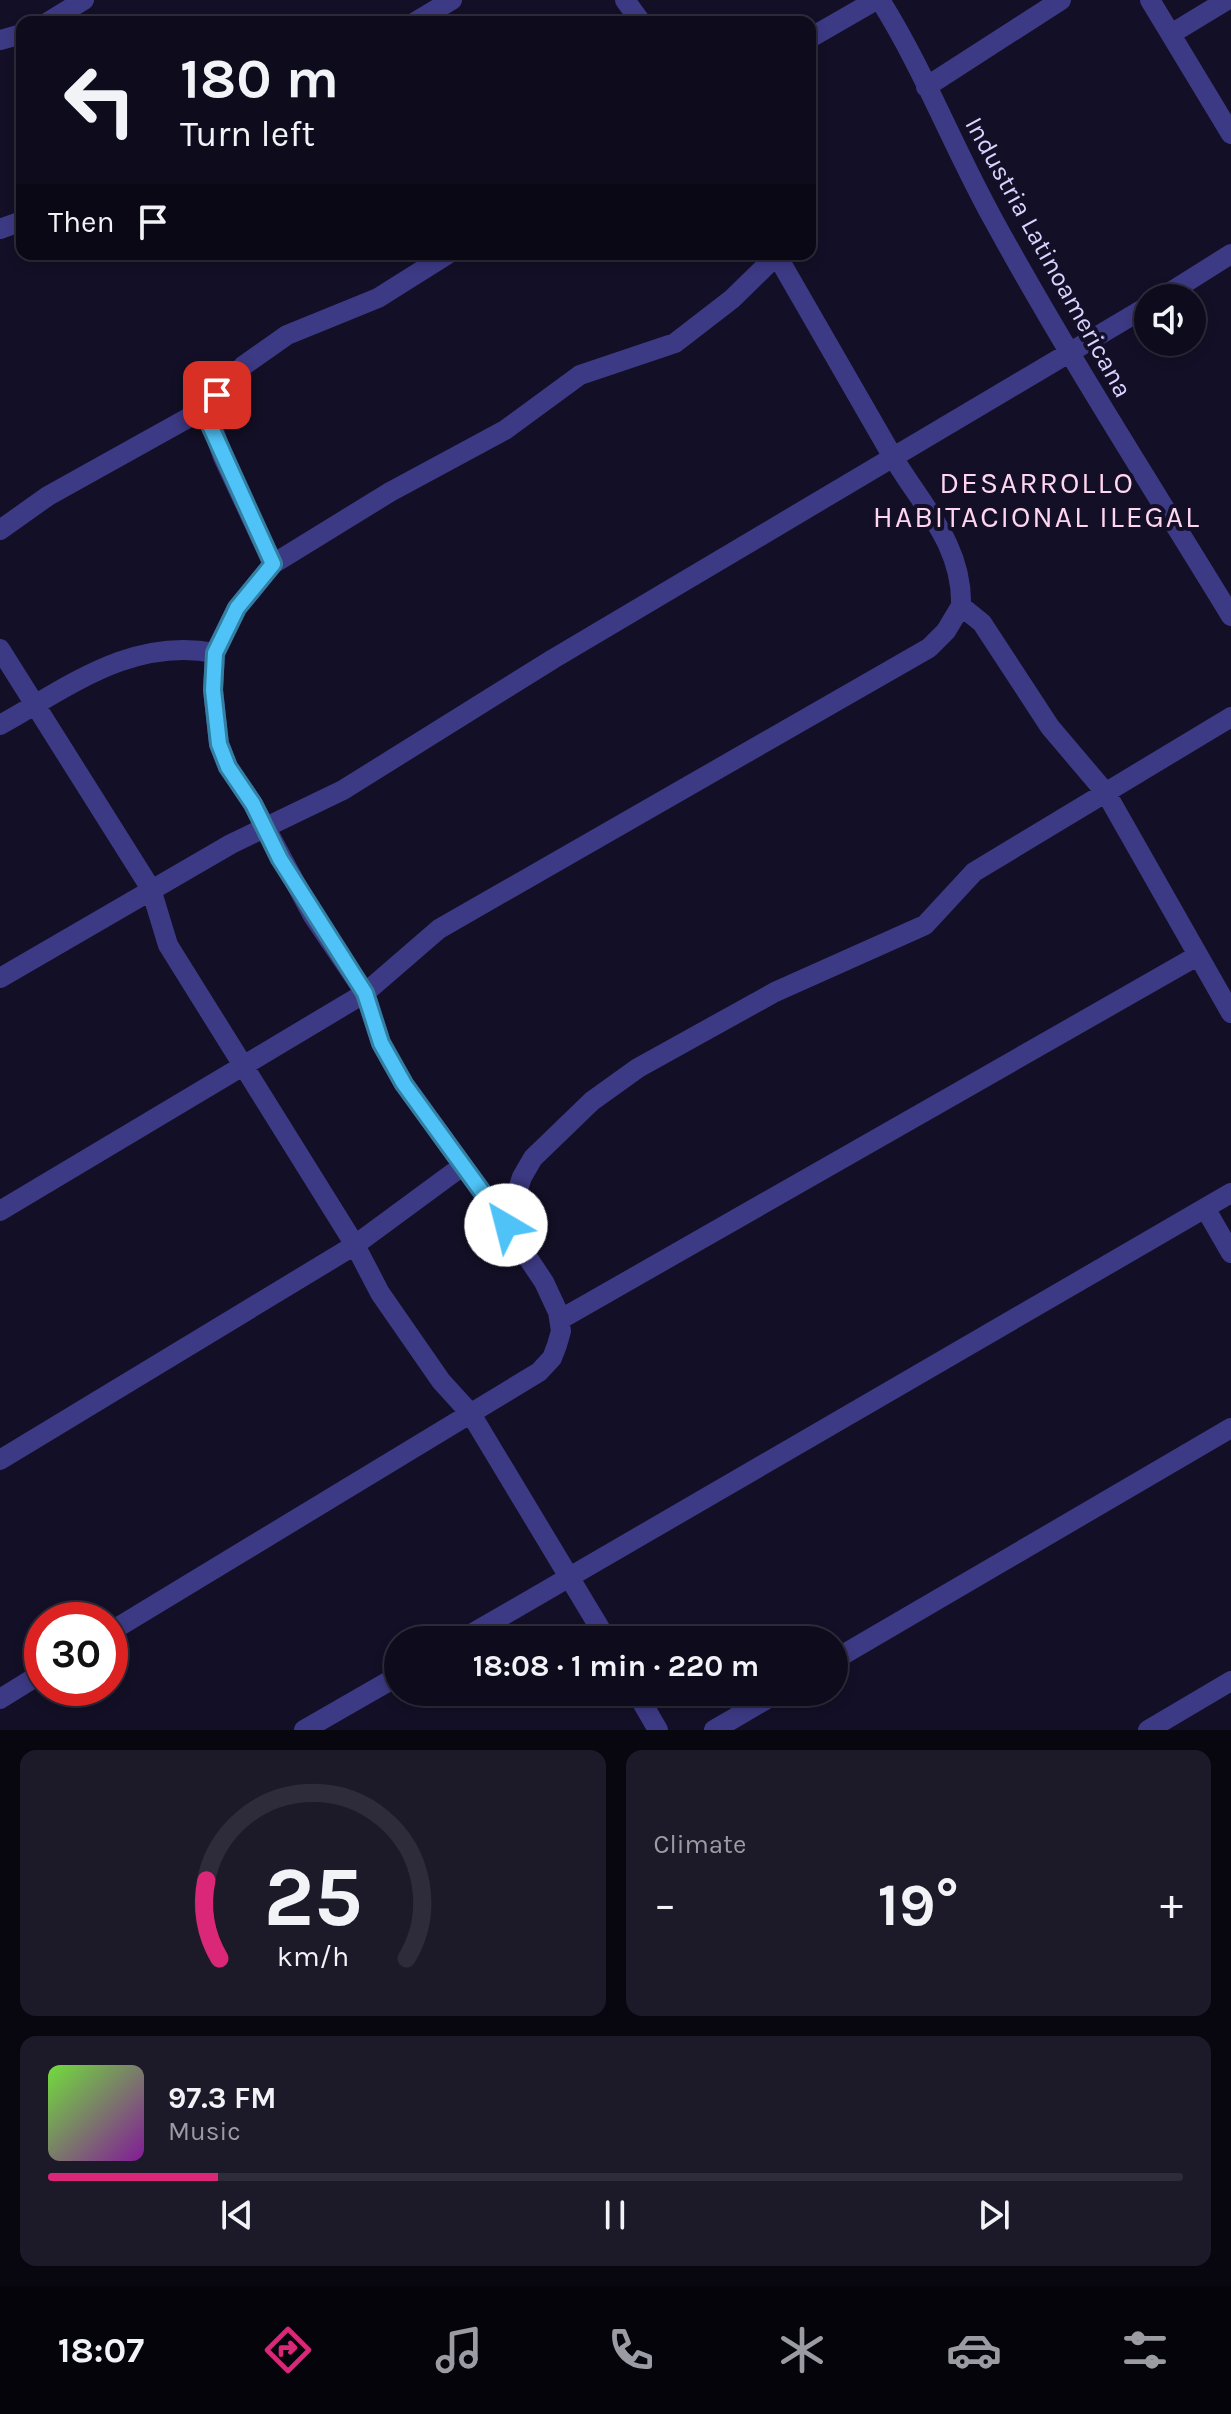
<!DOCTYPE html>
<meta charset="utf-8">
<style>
body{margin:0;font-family:Karla,sans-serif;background:#1c1929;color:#f1f3f6;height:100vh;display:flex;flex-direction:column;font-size:30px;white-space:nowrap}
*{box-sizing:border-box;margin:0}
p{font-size:26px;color:#9b9ba3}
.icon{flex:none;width:44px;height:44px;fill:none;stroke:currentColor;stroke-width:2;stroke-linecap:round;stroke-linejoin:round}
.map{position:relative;height:1730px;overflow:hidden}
.details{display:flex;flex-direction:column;gap:20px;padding:20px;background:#08060f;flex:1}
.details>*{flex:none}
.top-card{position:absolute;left:16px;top:16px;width:800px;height:244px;border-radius:16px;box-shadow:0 4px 12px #0003,0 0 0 2px #2e2b3b;background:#0e0b1c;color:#f1f3f6;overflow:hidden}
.controls{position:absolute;left:1134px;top:284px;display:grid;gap:16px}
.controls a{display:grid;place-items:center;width:72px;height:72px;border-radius:50%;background:#0e0b1c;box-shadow:0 4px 12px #0003,0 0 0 2px #2e2b3b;font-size:40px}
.speed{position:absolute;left:24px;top:1602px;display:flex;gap:16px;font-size:40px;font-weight:700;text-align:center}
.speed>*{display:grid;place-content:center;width:104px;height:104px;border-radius:50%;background:#0e0b1c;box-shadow:0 4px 12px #0003,0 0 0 2px #2e2b3b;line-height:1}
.speed .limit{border:12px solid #d22;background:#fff;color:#111}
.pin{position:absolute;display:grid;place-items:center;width:68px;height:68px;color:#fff;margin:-34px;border-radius:16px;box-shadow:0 4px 12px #0006}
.me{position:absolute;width:88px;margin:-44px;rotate:323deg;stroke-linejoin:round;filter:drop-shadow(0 0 6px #0008)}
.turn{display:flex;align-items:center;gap:28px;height:168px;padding:0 32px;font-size:36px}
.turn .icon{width:104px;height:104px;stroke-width:2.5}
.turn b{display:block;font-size:56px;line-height:68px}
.then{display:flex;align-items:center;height:76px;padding:0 32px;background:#0003;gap:16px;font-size:30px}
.big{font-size:60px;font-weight:700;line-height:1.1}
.details .card{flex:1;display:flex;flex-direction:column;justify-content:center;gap:12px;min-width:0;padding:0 28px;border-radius:16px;background:#1c1929}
.details .dial{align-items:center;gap:0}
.dial svg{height:208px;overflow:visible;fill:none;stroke:#2e2b3b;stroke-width:7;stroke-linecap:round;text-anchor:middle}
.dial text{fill:#f1f3f6;stroke:none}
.song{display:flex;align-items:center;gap:24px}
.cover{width:96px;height:96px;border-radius:12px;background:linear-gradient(135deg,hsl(100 70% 55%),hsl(290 70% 35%))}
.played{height:8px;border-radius:4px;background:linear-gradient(90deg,#db2777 15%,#2e2b3b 15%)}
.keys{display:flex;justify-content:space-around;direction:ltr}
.heat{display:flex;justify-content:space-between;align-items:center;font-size:44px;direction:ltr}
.details .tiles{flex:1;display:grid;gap:20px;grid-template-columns:1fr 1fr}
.card:last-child{grid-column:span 2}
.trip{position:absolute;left:384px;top:1626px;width:464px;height:80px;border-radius:40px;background:#0e0b1c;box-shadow:0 4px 12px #0003,0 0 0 2px #2e2b3b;font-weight:700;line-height:80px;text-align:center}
.menu{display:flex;height:128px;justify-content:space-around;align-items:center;background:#06040b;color:#9b9ba3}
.menu .icon{width:56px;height:56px}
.menu .current{color:#db2777}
.menu b{font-size:36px;color:#f1f3f6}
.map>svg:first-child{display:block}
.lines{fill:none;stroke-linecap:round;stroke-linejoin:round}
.minor{stroke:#3d3a85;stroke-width:20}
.route-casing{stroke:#337fa1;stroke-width:20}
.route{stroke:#4fc3f7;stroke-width:14}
.labels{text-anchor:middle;stroke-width:8;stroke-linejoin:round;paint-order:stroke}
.street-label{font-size:26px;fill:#d9d4ff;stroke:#130f26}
.quarter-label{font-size:30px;letter-spacing:2px;fill:#ffd6f0;stroke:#130f26}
</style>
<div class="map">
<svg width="1231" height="1730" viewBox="0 0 1231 1730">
<rect width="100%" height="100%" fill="#130f26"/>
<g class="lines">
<path class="minor" d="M 625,0 L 641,22
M 880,0 C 924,70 954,149 994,221 C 1068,356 1151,485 1231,616
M 1150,0 L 1231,134
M 48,22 L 84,0
M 415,22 L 452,0
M 1171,34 L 1227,0
M 810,38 L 876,0
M 0,40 L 22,34
M 926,87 L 1061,0
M 0,229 L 22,221
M 776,254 C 814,320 852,386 890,452 C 919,503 963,543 961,606 L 982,623 L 1050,727 L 1106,793 L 1231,1013
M 1161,298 L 1231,254
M 206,408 L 223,457 L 273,564
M 0,530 L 48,496 L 206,408 L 243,366 L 287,335 L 378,298 L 448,254
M 0,649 L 151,889 L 168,945 L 355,1245 L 380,1293 L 441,1381 L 471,1414 L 607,1640
M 0,725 C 70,686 132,637 215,653
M 0,978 L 231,844 L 343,790 L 553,659 L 1148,306
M 1205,1208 L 1231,1253
M 0,1211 L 365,993 L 439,929 L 929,648 L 946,631 L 961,606
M 506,1225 L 522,1177 L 533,1158 L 592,1101 L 638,1068 L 775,992 L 925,925 L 974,872 L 1231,717
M 561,1319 L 1197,956
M 0,1460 L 355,1245 L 461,1167
M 110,1632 L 539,1372 L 552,1358 L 557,1345 L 561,1331 L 558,1312 L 544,1282 L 506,1225 L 404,1084 L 381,1043 L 365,993 L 313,916 L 253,804 L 228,767 L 219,744 L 213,690 L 215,653 L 237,608 L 273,564 L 390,492 L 505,430 L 580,375 L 675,343 L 732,299 L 777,255
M 461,1640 L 1231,1193
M 834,1660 L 1231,1428
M 636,1692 L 658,1730
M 0,1699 L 42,1673
M 304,1730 L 398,1676
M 714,1730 L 779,1692
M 1148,1730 L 1231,1681"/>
</g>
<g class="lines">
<g class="route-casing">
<path id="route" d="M 217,395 L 206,408 L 209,423 L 273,564 L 237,608 L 215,653 L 213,690 L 219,744 L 228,767 L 253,804 L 280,859 L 365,993 L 381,1043 L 404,1084 L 506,1225"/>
</g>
<use href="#route" class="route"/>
</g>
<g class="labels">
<g class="street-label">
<text transform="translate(1049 257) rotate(61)" y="9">Industria Latinoamericana</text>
</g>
<g class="quarter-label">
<text x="1037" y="493">DESARROLLO<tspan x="1037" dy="34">HABITACIONAL ILEGAL</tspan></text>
</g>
</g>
</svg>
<div class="controls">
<a><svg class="icon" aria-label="sound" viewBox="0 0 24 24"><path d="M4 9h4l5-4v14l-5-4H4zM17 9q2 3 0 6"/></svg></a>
</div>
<div class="speed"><div class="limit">30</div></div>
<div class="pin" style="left:217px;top:395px;background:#d93025"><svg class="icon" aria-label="arrive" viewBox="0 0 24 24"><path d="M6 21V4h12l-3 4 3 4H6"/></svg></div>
<svg class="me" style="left:506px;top:1225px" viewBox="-20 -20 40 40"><circle r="19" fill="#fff"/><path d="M0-13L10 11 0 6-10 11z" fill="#4fc3f7"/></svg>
<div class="trip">18:08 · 1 min · 220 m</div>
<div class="top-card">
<div class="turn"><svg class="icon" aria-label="left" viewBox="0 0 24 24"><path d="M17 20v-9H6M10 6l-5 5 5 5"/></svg><div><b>180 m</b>Turn left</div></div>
<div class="then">Then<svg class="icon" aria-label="arrive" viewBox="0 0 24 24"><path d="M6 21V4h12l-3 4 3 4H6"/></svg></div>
</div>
</div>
<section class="details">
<div class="tiles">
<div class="card dial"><svg viewBox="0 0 100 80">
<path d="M14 69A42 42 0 1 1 86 69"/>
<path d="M14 69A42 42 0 0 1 9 39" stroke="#db2777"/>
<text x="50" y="56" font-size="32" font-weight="700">25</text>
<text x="50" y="72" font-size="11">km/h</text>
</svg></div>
<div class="card"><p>Climate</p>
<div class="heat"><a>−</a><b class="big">19°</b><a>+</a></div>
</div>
<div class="card">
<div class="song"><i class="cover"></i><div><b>97.3 FM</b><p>Music</p></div></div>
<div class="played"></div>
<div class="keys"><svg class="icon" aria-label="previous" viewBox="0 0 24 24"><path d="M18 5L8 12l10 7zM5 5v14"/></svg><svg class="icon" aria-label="pause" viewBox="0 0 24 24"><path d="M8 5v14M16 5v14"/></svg><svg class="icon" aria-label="next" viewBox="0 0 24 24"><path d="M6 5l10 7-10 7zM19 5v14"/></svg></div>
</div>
</div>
</section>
<nav class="menu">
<b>18:07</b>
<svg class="icon current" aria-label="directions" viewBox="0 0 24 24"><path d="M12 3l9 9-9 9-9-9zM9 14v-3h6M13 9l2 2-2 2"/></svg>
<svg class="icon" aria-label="music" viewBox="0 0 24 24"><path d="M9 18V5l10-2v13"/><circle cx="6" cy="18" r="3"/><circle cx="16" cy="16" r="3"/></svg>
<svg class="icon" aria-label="phone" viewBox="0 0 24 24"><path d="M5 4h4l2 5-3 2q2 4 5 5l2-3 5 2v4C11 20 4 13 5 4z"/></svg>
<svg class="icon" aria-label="climate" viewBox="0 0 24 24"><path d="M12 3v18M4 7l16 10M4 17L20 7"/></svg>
<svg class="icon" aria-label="car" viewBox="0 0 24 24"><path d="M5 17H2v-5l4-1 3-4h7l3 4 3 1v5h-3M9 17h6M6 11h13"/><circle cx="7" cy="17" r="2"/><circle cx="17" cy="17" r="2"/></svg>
<svg class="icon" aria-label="filters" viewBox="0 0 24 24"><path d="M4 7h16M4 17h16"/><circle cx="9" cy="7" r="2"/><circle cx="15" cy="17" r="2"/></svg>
</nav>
